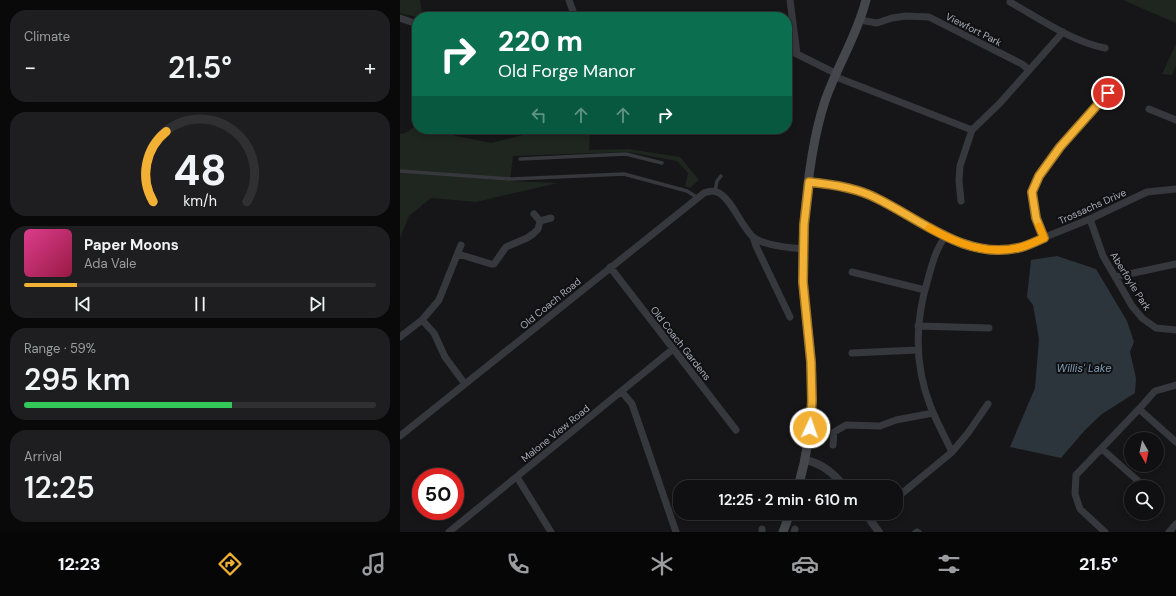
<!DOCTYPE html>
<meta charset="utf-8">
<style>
body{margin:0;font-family:"DM Sans",sans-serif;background:#1e1e20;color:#f1f3f6;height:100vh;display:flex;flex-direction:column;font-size:15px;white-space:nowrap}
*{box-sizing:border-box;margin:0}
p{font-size:13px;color:#9c9d9f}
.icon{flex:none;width:22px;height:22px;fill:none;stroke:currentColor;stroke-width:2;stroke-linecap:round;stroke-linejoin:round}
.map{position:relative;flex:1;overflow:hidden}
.panel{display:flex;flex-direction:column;gap:10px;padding:10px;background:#09090a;width:400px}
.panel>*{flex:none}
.top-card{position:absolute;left:12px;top:12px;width:380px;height:122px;border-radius:16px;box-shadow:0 2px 6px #0003,0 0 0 1px #303032;background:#0b6e4f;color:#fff;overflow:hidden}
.needle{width:26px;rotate:171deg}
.buttons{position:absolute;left:724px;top:432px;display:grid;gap:8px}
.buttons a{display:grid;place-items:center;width:40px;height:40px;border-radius:50%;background:#101012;box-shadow:0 2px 6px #0003,0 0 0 1px #303032;font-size:20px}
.speed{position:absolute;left:12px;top:468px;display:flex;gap:8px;font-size:20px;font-weight:700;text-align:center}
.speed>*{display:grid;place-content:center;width:52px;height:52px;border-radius:50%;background:#101012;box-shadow:0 2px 6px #0003,0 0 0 1px #303032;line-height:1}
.speed .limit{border:6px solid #d22;background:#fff;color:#111}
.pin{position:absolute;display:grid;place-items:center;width:34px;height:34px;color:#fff;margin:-17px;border:2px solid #fff;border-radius:50%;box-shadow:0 1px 4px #0007}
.me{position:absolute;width:44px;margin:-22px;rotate:3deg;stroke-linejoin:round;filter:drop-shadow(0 0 3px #0008)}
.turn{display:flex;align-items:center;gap:14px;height:84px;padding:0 20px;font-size:18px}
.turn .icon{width:52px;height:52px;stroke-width:2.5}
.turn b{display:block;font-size:28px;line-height:34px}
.lanes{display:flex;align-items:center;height:38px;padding:0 20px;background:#0003;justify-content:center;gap:20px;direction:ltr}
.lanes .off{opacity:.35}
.big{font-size:30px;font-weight:600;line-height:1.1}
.panel .tile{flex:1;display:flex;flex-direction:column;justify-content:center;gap:6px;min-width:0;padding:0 14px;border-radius:16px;background:#1e1e20}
.panel .dial{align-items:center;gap:0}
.dial svg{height:104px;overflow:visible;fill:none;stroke:#303032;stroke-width:7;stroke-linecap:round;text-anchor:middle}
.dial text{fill:#f1f3f6;stroke:none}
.song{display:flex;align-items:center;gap:12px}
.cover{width:48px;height:48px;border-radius:6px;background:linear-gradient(135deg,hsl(330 70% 55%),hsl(340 70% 35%))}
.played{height:4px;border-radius:2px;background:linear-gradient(90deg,#f2b134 15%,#303032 15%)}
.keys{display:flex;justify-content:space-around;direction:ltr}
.heat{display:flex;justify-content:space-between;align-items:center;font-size:22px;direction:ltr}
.charge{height:6px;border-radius:3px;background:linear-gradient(90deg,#34c759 59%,#303032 0)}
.trip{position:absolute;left:273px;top:480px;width:230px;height:40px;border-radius:16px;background:#101012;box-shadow:0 2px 6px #0003,0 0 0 1px #303032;font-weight:600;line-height:40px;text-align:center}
.tab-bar{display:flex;height:64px;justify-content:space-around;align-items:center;background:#060607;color:#9c9d9f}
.tab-bar .icon{width:28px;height:28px}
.tab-bar .active{color:#f2b134}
.tab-bar b{font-size:18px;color:#f1f3f6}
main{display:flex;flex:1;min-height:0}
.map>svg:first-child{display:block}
.green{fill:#1e261f}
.water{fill:#2c353c}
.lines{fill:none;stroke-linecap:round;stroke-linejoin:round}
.service{stroke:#37383d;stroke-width:3.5}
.minor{stroke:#37383d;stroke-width:7}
.tertiary{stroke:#37383d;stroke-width:8}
.secondary{stroke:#45474d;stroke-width:9}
.route-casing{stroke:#9d7322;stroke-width:10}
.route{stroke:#f2b134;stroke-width:7}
.slow{stroke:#f59e0b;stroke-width:7}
.labels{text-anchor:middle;stroke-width:4;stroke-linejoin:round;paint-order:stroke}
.street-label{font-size:10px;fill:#a8adb8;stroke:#111113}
.water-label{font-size:11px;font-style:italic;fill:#7f9bb3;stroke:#111113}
</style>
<main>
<section class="panel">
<div class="tile"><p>Climate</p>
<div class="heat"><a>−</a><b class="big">21.5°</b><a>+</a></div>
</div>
<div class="tile dial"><svg viewBox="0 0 100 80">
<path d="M14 69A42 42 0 1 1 86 69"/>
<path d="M14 69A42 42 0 0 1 24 15" stroke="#f2b134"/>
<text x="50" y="56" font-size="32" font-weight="700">48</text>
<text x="50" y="72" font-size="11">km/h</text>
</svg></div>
<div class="tile">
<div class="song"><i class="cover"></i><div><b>Paper Moons</b><p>Ada Vale</p></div></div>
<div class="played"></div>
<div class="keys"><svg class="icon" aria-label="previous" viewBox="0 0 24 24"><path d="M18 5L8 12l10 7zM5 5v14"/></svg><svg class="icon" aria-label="pause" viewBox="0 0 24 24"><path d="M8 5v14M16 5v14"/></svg><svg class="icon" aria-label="next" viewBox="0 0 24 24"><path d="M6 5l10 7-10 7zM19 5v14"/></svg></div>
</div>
<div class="tile"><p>Range · 59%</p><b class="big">295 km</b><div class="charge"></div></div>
<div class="tile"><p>Arrival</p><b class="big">12:25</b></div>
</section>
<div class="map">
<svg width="776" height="532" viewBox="0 0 776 532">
<rect width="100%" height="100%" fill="#161618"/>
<path class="green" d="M 0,0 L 20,0 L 22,12 L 26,17 L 17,17 L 0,13 Z
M 723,0 L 776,0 L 776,23 Z
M 776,44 L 776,66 L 772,75 L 762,74 Z
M 17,125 L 17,129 L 41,129 L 56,136 L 91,143 L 132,133 L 190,133 L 189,150 L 228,149 L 280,157 L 299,180 L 290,188 L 285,186 L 288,173 L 277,161 L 228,152 L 113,156 L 110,181 L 158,183 L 76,202 L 31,198 L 9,216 L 0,238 L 0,134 C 7,134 11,128 17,125 Z"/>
<path class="water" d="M 657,256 L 696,269 L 727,321 L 734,342 L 730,352 L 736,378 L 735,393 L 702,414 L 685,430 L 661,458 L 610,447 L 635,388 L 639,339 L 633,305 L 627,297 L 631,260 Z"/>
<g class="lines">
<path class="service" d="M 120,159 L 226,154 L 262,163
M 0,171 L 111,179 L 224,174 L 287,191 L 298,198
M 315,191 L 317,181 L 321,176
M 514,532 L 517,530 L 520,532"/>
<path class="minor" d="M 169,0 L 175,17
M 390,0 L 397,54
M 610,2 C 638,18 673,42 705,48
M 0,18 L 17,24
M 460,20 L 477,23 L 492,18 L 506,16 L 529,17 L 622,64 L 629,70
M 387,50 L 397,54 L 437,74
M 436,77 L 572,130
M 749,109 L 776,120
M 409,183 L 427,184 L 451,189 L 476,197 L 545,237 L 575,248 L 602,250 L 621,247 L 633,242 L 690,219 L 747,192 L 776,189
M 561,201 L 559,181 L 560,166 L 572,130 L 600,103 L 663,32
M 134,214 L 140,221 L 151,218
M 690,219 L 703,256 L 732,306 L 742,318 L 756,328 L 776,330
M 353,237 L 356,246 L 390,317
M 545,237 C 536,249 532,264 528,279 C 515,321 514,363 530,405 C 536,421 545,437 552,452
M 644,238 L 636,218 L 632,192 L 639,176 L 660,147 L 708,93
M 58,254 L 91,264 L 94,264 L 106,247 L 127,238 L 133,234 L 138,229 L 140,221
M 210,267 L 336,430
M 452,272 L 525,290
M 715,277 L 776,264
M 22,320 L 34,333 L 45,357 L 65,384
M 518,326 L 589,328
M 0,337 L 22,320 L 39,300 L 61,245
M 452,353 L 517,350
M 222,392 L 232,404 L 276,532
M 739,409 L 776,442
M 0,436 L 304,193 C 309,191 314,190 319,193 C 332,200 341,226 353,237 C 364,246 390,248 404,249
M 433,445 L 434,432 L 446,425 L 480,426 L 496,420 L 533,413
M 702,449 L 745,487
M 117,477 L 151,532
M 500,495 L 552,452 L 568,433 L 588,404
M 362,529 L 362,532
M 49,532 L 273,349
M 394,532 L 395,529
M 705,532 L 680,509 L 675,494 L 676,475 L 739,409 L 755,391 L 776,385
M 769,532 L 776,524"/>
<path class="tertiary" d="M 405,460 C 422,463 434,474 445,487
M 465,513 L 479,532"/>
<path class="secondary" d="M 398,487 C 410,446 414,404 411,361 C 409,335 405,309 403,283 C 402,265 403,244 404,226 C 407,184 412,140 425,101 C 437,66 457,36 466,0
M 383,532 L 390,513"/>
</g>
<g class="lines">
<g class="route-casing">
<path id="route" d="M 410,428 L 412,401 L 411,362 L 403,282 L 404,225 L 409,182 C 430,184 457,188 476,198 C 522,220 567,262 622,247 C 629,245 637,241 644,238 L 636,218 L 632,192 L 639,176 L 660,147 L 708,93"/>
</g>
<use href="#route" class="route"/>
<path class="slow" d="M 529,228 C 558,244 588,256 621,247 C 629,245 637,241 644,238 L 639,226"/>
</g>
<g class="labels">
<g class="street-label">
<text transform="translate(574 29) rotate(27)" y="4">Viewfort Park</text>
<text transform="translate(692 206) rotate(-24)" y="4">Trossachs Drive</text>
<text transform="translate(731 281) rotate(58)" y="4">Aberfoyle Park</text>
<text transform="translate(150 303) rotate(-39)" y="4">Old Coach Road</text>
<text transform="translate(281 343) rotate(52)" y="4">Old Coach Gardens</text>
<text transform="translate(155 433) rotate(-39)" y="4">Malone View Road</text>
</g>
<g class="water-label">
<text x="684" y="372">Willis' Lake</text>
</g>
</g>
</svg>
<div class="buttons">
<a><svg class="needle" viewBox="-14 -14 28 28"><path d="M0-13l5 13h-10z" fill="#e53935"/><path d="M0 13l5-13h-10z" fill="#9c9d9f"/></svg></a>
<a><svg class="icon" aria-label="search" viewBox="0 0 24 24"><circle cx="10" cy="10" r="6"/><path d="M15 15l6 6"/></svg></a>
</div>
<div class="speed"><div class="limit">50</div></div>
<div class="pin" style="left:708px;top:93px;background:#d93025"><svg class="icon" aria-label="arrive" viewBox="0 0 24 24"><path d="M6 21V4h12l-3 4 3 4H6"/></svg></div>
<svg class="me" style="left:410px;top:428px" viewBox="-20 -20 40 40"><circle r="17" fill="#f2b134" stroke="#fff" stroke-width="3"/><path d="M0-11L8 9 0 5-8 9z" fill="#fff"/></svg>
<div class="trip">12:25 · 2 min · 610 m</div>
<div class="top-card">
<div class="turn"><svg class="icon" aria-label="right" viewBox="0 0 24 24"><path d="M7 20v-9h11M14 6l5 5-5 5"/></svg><div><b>220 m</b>Old Forge Manor</div></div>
<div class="lanes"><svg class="icon off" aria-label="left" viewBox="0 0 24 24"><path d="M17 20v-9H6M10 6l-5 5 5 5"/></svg><svg class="icon off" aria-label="ahead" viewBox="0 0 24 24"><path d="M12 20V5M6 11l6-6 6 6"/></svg><svg class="icon off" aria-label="ahead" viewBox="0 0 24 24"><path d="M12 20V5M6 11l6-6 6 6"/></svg><svg class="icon" aria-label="right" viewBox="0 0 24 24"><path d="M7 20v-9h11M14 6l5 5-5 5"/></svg></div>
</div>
</div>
</main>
<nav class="tab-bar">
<b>12:23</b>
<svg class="icon active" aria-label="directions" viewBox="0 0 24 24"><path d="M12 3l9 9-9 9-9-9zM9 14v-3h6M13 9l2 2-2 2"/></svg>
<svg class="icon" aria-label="music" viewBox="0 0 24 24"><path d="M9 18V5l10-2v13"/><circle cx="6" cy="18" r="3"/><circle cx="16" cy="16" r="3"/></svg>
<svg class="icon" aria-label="phone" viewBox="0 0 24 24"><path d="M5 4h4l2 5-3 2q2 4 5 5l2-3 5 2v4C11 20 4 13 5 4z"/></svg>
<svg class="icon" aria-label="climate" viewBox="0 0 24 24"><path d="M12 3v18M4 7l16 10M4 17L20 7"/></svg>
<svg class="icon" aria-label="car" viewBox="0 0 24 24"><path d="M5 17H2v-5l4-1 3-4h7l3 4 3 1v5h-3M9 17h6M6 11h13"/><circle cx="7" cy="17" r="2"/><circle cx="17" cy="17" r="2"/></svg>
<svg class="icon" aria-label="filters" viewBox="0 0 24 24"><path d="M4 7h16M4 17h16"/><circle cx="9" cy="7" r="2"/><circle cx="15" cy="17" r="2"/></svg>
<b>21.5°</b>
</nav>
